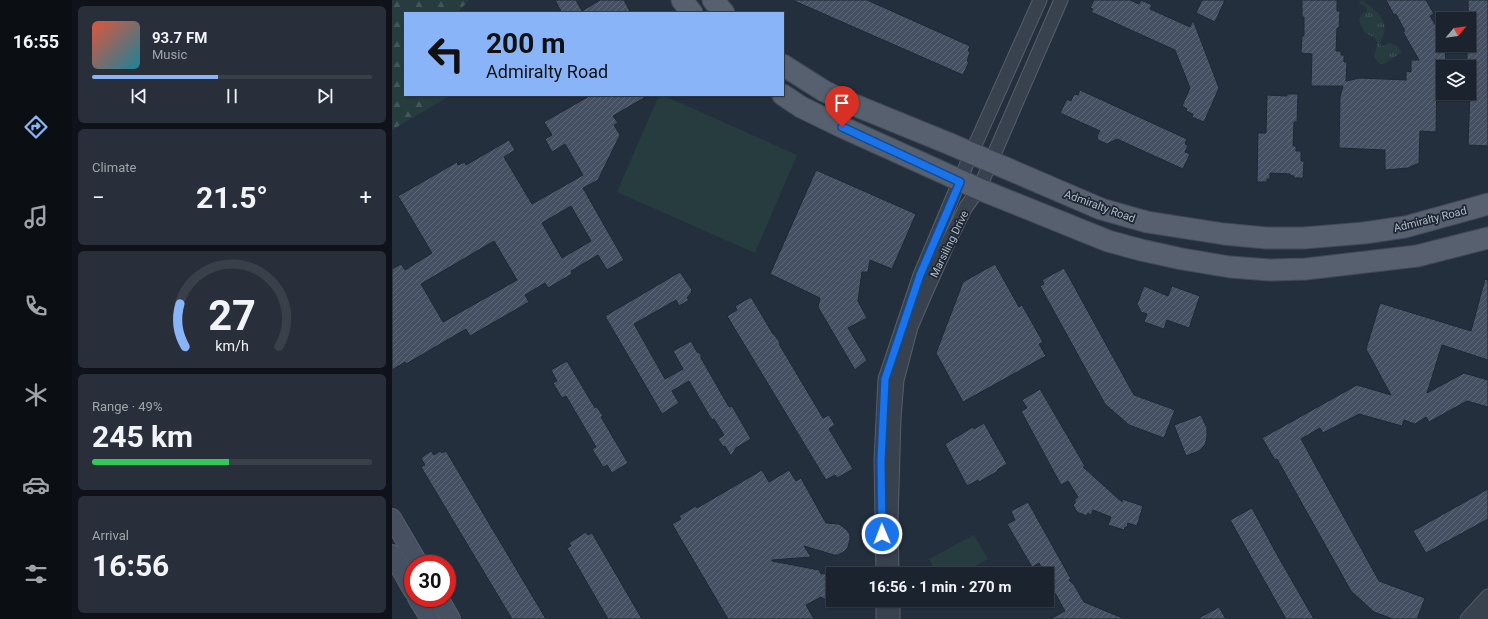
<!DOCTYPE html>
<meta charset="utf-8">
<style>
body{margin:0;font-family:Roboto,sans-serif;background:#282f3a;color:#f1f3f6;height:100vh;display:flex;flex-direction:column;font-size:15px;white-space:nowrap}
*{box-sizing:border-box;margin:0}
p{font-size:13px;color:#a0a4aa}
.icon{flex:none;width:22px;height:22px;fill:none;stroke:currentColor;stroke-width:2;stroke-linecap:round;stroke-linejoin:round}
.map{position:relative;flex:1;overflow:hidden}
.drawer{display:flex;flex-direction:column;gap:6px;padding:6px;background:#0f1319;width:320px}
.drawer>*{flex:none}
.guide{position:absolute;left:12px;top:12px;width:380px;height:84px;border-radius:0px;box-shadow:0 1px 3px #0004,0 0 0 1px #39404a;background:#8ab4f8;color:#111;overflow:hidden}
.needle{width:26px;rotate:61deg}
.tools{position:absolute;left:1044px;top:12px;display:grid;gap:8px}
.tools a{display:grid;place-items:center;width:40px;height:40px;border-radius:0px;background:#1b232e;box-shadow:0 1px 3px #0004,0 0 0 1px #39404a;font-size:20px}
.speed{position:absolute;left:12px;top:555px;display:flex;gap:8px;font-size:20px;font-weight:700;text-align:center}
.speed>*{display:grid;place-content:center;width:52px;height:52px;border-radius:50%;background:#1b232e;box-shadow:0 1px 3px #0004,0 0 0 1px #39404a;line-height:1}
.speed .limit{border:6px solid #d22;background:#fff;color:#111}
.pin{position:absolute;display:grid;place-items:center;width:34px;height:34px;color:#fff;margin:-41px -17px;border-radius:50% 50% 50% 0;rotate:-45deg;box-shadow:0 0 4px #0007}
.pin .icon{rotate:45deg}
.me{position:absolute;width:44px;margin:-22px;rotate:359deg;stroke-linejoin:round;filter:drop-shadow(0 0 3px #0008)}
.turn{display:flex;align-items:center;gap:14px;height:84px;padding:0 16px;font-size:18px}
.turn .icon{width:52px;height:52px;stroke-width:2.5}
.turn b{display:block;font-size:28px;line-height:34px}
.big{font-size:30px;font-weight:700;line-height:1.1}
.drawer .card{flex:1;display:flex;flex-direction:column;justify-content:center;gap:6px;min-width:0;padding:0 14px;border-radius:6px;background:#282f3a}
.drawer .dial{align-items:center;gap:0}
.dial svg{height:104px;overflow:visible;fill:none;stroke:#39404a;stroke-width:7;stroke-linecap:round;text-anchor:middle}
.dial text{fill:#f1f3f6;stroke:none}
.song{display:flex;align-items:center;gap:12px}
.cover{width:48px;height:48px;border-radius:6px;background:linear-gradient(135deg,hsl(10 70% 55%),hsl(190 70% 35%))}
.played{height:4px;border-radius:2px;background:linear-gradient(90deg,#8ab4f8 45%,#39404a 45%)}
.keys{display:flex;justify-content:space-around;direction:ltr}
.heat{display:flex;justify-content:space-between;align-items:center;font-size:22px;direction:ltr}
.charge{height:6px;border-radius:3px;background:linear-gradient(90deg,#34c759 49%,#39404a 0)}
.trip{position:absolute;left:434px;top:567px;width:228px;height:40px;border-radius:0px;background:#1b232e;box-shadow:0 1px 3px #0004,0 0 0 1px #39404a;font-weight:700;line-height:40px;text-align:center}
main{display:flex;flex:1;min-height:0}
.dock{display:flex;flex-direction:column;width:72px;justify-content:space-around;align-items:center;background:#0b0e12;color:#a0a4aa}
.dock .icon{width:28px;height:28px}
.dock .current{color:#8ab4f8}
.dock b{font-size:18px;color:#f1f3f6}
.map>svg:first-child{display:block}
.grass{fill:#263c3f}
.forest{fill:url(#forest-firs)}
.park{fill:url(#park-tufts)}
.building{fill:url(#building-hatch);stroke:#1f2835;fill-rule:evenodd}
.lines{fill:none;stroke-linecap:round;stroke-linejoin:round}
.street-casing{stroke:#565f6c;stroke-width:15}
.secondary-casing{stroke:#565f6c;stroke-width:20}
.primary-casing{stroke:#414a57;stroke-width:23}
.street{stroke:#38414e;stroke-width:13}
.secondary{stroke:#465061;stroke-width:18}
.primary{stroke:#56606e;stroke-width:21}
.route-casing{stroke:#114b97;stroke-width:10}
.route{stroke:#1a73e8;stroke-width:7}
.labels{text-anchor:middle;stroke-width:3.5;stroke-linejoin:round;paint-order:stroke}
.street-label{font-size:11px;fill:#b4bcc9;stroke:#1d2633}
</style>
<main>
<nav class="dock">
<b>16:55</b>
<svg class="icon current" aria-label="directions" viewBox="0 0 24 24"><path d="M12 3l9 9-9 9-9-9zM9 14v-3h6M13 9l2 2-2 2"/></svg>
<svg class="icon" aria-label="music" viewBox="0 0 24 24"><path d="M9 18V5l10-2v13"/><circle cx="6" cy="18" r="3"/><circle cx="16" cy="16" r="3"/></svg>
<svg class="icon" aria-label="phone" viewBox="0 0 24 24"><path d="M5 4h4l2 5-3 2q2 4 5 5l2-3 5 2v4C11 20 4 13 5 4z"/></svg>
<svg class="icon" aria-label="climate" viewBox="0 0 24 24"><path d="M12 3v18M4 7l16 10M4 17L20 7"/></svg>
<svg class="icon" aria-label="car" viewBox="0 0 24 24"><path d="M5 17H2v-5l4-1 3-4h7l3 4 3 1v5h-3M9 17h6M6 11h13"/><circle cx="7" cy="17" r="2"/><circle cx="17" cy="17" r="2"/></svg>
<svg class="icon" aria-label="filters" viewBox="0 0 24 24"><path d="M4 7h16M4 17h16"/><circle cx="9" cy="7" r="2"/><circle cx="15" cy="17" r="2"/></svg>
</nav>
<section class="drawer">
<div class="card">
<div class="song"><i class="cover"></i><div><b>93.7 FM</b><p>Music</p></div></div>
<div class="played"></div>
<div class="keys"><svg class="icon" aria-label="previous" viewBox="0 0 24 24"><path d="M18 5L8 12l10 7zM5 5v14"/></svg><svg class="icon" aria-label="pause" viewBox="0 0 24 24"><path d="M8 5v14M16 5v14"/></svg><svg class="icon" aria-label="next" viewBox="0 0 24 24"><path d="M6 5l10 7-10 7zM19 5v14"/></svg></div>
</div>
<div class="card"><p>Climate</p>
<div class="heat"><a>−</a><b class="big">21.5°</b><a>+</a></div>
</div>
<div class="card dial"><svg viewBox="0 0 100 80">
<path d="M14 69A42 42 0 1 1 86 69"/>
<path d="M14 69A42 42 0 0 1 10 36" stroke="#8ab4f8"/>
<text x="50" y="56" font-size="32" font-weight="700">27</text>
<text x="50" y="72" font-size="11">km/h</text>
</svg></div>
<div class="card"><p>Range · 49%</p><b class="big">245 km</b><div class="charge"></div></div>
<div class="card"><p>Arrival</p><b class="big">16:56</b></div>
</section>
<div class="map">
<svg width="1096" height="619" viewBox="0 0 1096 619">
<defs>
<pattern id="forest-firs" width="22" height="20" patternUnits="userSpaceOnUse"><rect width="22" height="20" fill="#263c3f"/><path d="M5 1l3.5 6h-7zM16 11l3.5 6h-7z" fill="#435659"/></pattern>
<pattern id="park-tufts" width="24" height="20" patternUnits="userSpaceOnUse"><rect width="24" height="20" fill="#263c3f"/><path d="M3 7l-1-3M5 7V3M7 7l1-3M15 17l-1-3M17 17v-4M19 17l1-3" fill="none" stroke="#435659"/></pattern>
<pattern id="building-hatch" width="6" height="6" patternUnits="userSpaceOnUse"><rect width="6" height="6" fill="#455162"/><path d="M-1 1l2-2M0 6l6-6M5 7l2-2" fill="none" stroke="#5d6877"/></pattern>
</defs>
<rect width="100%" height="100%" fill="#242f3e"/>
<path class="grass" d="M 267,95 L 270,95 L 405,155 L 363,253 L 225,192 Z
M 582,535 L 596,559 L 569,574 L 545,574 L 537,559 Z"/>
<path class="forest" d="M 0,0 L 77,0 L 65,13 L 13,13 L 13,95 L 59,95 L 0,130 Z"/>
<path class="park" d="M 969,0 C 987,12 1000,22 988,43 L 989,47 L 997,43 L 1004,45 L 1010,52 L 992,64 L 986,63 L 982,56 C 983,52 985,47 985,43 C 984,35 977,37 973,32 C 970,29 969,25 967,20 L 970,14 L 975,11 L 974,7 L 967,3 Z"/>
<path class="building" d="M 163,0 L 184,0 L 190,11 L 208,0 L 232,0 L 239,13 L 170,13 Z
M 400,0 L 475,0 L 578,46 L 576,51 L 578,52 L 575,61 L 577,62 L 571,75 Z
M 702,0 L 738,0 L 747,4 L 749,0 L 760,5 L 758,9 L 798,27 L 801,20 L 827,88 L 812,122 L 800,117 L 801,114 L 794,111 L 795,109 L 790,106 L 798,88 L 783,50 L 699,12 L 701,9 L 698,8 Z
M 810,0 L 833,0 L 823,22 L 804,13 Z
M 910,0 L 945,0 L 945,11 L 948,11 L 947,28 L 945,28 L 944,51 L 949,51 L 949,55 L 952,55 L 952,62 L 955,62 L 954,81 L 968,78 L 1014,80 L 1014,71 L 1019,72 L 1019,60 L 1027,60 L 1011,32 L 1013,31 L 1004,14 L 1002,15 L 994,0 L 1034,0 L 1042,14 L 1038,16 L 1047,31 L 1051,31 L 1051,45 L 1054,45 L 1053,67 L 1051,67 L 1051,79 L 1045,79 L 1044,132 L 1028,131 L 1027,163 L 1016,168 L 993,170 L 993,150 L 947,148 L 948,97 L 951,86 L 919,86 L 920,54 L 909,53 L 910,36 L 912,36 L 912,17 L 910,17 Z
M 1076,0 L 1096,0 L 1096,146 L 1076,145 L 1078,95 L 1077,67 L 1075,67 L 1075,45 L 1077,45 Z
M 688,90 L 795,139 L 793,144 L 796,145 L 793,152 L 798,154 L 791,169 L 725,139 L 715,144 L 706,140 L 705,136 L 708,131 L 668,113 L 675,99 L 679,101 L 682,94 L 686,95 Z
M 895,94 L 906,94 L 905,122 L 902,122 L 901,146 L 904,146 L 904,151 L 909,151 L 909,161 L 912,161 L 911,178 L 902,178 L 902,176 L 898,175 L 898,174 L 878,173 L 878,179 L 875,179 L 875,182 L 865,182 L 866,133 L 874,133 L 875,95 L 895,96 Z
M 199,95 L 257,95 L 221,116 L 226,123 L 222,125 L 228,135 L 206,180 L 191,188 L 232,260 L 215,270 L 206,255 L 179,271 L 180,274 L 156,288 L 153,283 L 133,295 L 137,302 L 78,336 L 74,329 L 14,364 L 13,362 L 0,370 L 0,269 L 9,264 L 13,270 L 40,253 L 6,196 L 65,162 L 66,165 L 73,162 L 74,165 L 117,140 L 123,150 L 112,157 L 140,204 L 191,175 L 173,144 L 160,152 L 153,139 L 160,135 L 152,122 ZM 179,206 L 199,241 L 170,258 L 150,223 ZM 102,241 L 125,280 L 51,322 L 29,284 Z
M 424,170 L 524,214 L 500,269 L 478,260 L 476,272 L 470,272 L 466,301 L 475,318 L 456,328 L 475,360 L 463,370 L 426,307 L 428,298 L 378,274 Z
M 603,264 L 627,307 L 630,305 L 651,342 L 647,344 L 654,356 L 571,402 L 544,353 L 571,282 Z
M 672,268 L 742,395 L 783,410 L 772,438 L 737,425 L 713,404 L 648,286 L 652,284 L 650,280 Z
M 288,272 L 300,290 L 299,293 L 295,298 L 297,300 L 287,306 L 284,300 L 242,324 L 273,379 L 291,369 L 281,351 L 299,341 L 305,352 L 309,354 L 309,358 L 337,407 L 340,406 L 359,439 L 344,448 L 339,456 L 333,446 L 331,447 L 326,439 L 332,435 L 322,419 L 320,420 L 297,381 L 280,391 L 287,403 L 270,414 L 213,316 Z
M 1093,279 L 1096,280 L 1096,360 L 1050,345 L 1035,393 L 1072,373 L 1096,380 L 1096,407 L 1075,401 L 1037,422 L 1034,417 L 1023,424 L 1012,420 L 1010,426 L 967,414 L 931,433 L 928,428 L 909,439 L 987,581 L 1033,598 L 1025,619 L 1001,619 L 982,612 L 959,591 L 885,459 L 883,460 L 870,438 L 965,385 L 999,395 L 974,349 L 988,303 L 1079,331 Z
M 752,286 L 776,296 L 780,286 L 808,296 L 797,328 L 775,320 L 772,329 L 752,322 L 755,314 L 749,312 L 745,304 Z
M 359,297 L 381,334 L 382,334 L 388,343 L 387,344 L 431,418 L 437,415 L 443,425 L 437,429 L 461,469 L 445,478 L 443,475 L 434,480 L 335,316 L 345,310 L 343,306 Z
M 175,361 L 203,408 L 205,407 L 211,416 L 209,417 L 236,463 L 220,473 L 215,465 L 211,467 L 200,449 L 204,447 L 174,396 L 170,398 L 161,383 L 165,381 L 159,370 Z
M 648,389 L 693,466 L 691,467 L 730,502 L 730,499 L 751,506 L 745,526 L 736,523 L 735,527 L 733,527 L 732,530 L 716,525 L 719,517 L 701,510 L 699,515 L 696,513 L 695,516 L 685,512 L 681,505 L 683,503 L 683,499 L 686,497 L 676,481 L 669,485 L 629,411 L 635,408 L 630,400 Z
M 809,415 L 815,428 L 815,437 L 813,445 L 807,451 L 794,456 L 782,425 Z
M 592,423 L 615,464 L 605,470 L 606,471 L 587,482 L 586,480 L 575,486 L 553,444 L 581,427 L 582,429 Z
M 39,451 L 42,455 L 48,451 L 50,453 L 54,451 L 154,619 L 120,619 L 29,467 L 33,465 L 29,458 Z
M 370,470 L 377,482 L 397,470 L 404,481 L 409,478 L 434,523 L 447,524 L 455,530 L 458,535 L 458,539 L 456,547 L 453,551 L 446,555 L 442,555 L 412,546 L 419,557 L 380,560 L 380,561 L 427,570 L 429,574 L 441,572 L 441,604 L 429,597 L 414,605 L 422,619 L 336,619 L 280,524 L 289,519 L 287,516 L 304,506 L 305,508 Z
M 1096,489 L 1096,519 L 1034,553 L 1021,531 Z
M 636,502 L 679,579 L 677,580 L 682,585 L 692,602 L 733,619 L 658,619 L 673,611 L 663,593 L 655,597 L 655,574 L 653,574 L 647,563 L 640,567 L 615,524 L 623,520 L 619,511 Z
M 860,508 L 883,551 L 922,619 L 894,619 L 838,520 Z
M 194,532 L 196,535 L 200,533 L 250,619 L 216,619 L 175,548 L 179,546 L 177,543 Z
M 827,607 L 834,619 L 805,619 Z"/>
<g class="lines">
<g class="street-casing">
<path id="street" d="M 491,574 L 489,460 L 493,379 L 528,275 L 579,154 L 648,0
M 500,574 L 499,520 L 502,418 L 505,380 L 519,327 L 535,290 L 557,241 L 574,207 L 587,189 L 669,0
M 491,600 L 491,619
M 501,600 L 501,619
M 1075,619 L 1096,596
M 1090,619 L 1096,612"/>
</g>
<g class="secondary-casing">
<path id="secondary" d="M 0,518 L 27,564
M 0,554 L 21,591
M 25,598 L 38,619
M 47,598 L 59,619"/>
</g>
<g class="primary-casing">
<path id="primary" d="M 290,0 L 300,13
M 321,0 L 332,13
M 391,65 L 432,91 L 455,102 L 558,144 L 709,209 L 755,222 L 832,234 L 874,238 L 912,238 L 972,233 L 1013,227 L 1096,204
M 391,95 L 409,107 L 450,127 L 587,189 L 716,241 L 749,250 L 790,259 L 838,267 L 878,270 L 914,269 L 1025,256 L 1096,238"/>
</g>
<use href="#street" class="street"/>
<use href="#secondary" class="secondary"/>
<use href="#primary" class="primary"/>
</g>
<g class="lines">
<g class="route-casing">
<path id="route" d="M 450,127 L 568,182 L 528,275 L 493,379 L 489,460 L 490,534"/>
</g>
<use href="#route" class="route"/>
</g>
<g class="labels">
<g class="street-label">
<text transform="translate(708 206) rotate(20)" y="4">Admiralty Road</text>
<text transform="translate(1038 219) rotate(-14)" y="4">Admiralty Road</text>
<text transform="translate(557 244) rotate(-64)" y="4">Marsiling Drive</text>
</g>
</g>
</svg>
<div class="tools">
<a><svg class="needle" viewBox="-14 -14 28 28"><path d="M0-13l5 13h-10z" fill="#e53935"/><path d="M0 13l5-13h-10z" fill="#a0a4aa"/></svg></a>
<a><svg class="icon" aria-label="layers" viewBox="0 0 24 24"><path d="M12 4l9 5-9 5-9-5zM3 14l9 5 9-5"/></svg></a>
</div>
<div class="speed"><div class="limit">30</div></div>
<div class="pin" style="left:450px;top:127px;background:#d93025"><svg class="icon" aria-label="arrive" viewBox="0 0 24 24"><path d="M6 21V4h12l-3 4 3 4H6"/></svg></div>
<svg class="me" style="left:490px;top:534px" viewBox="-20 -20 40 40"><circle r="17" fill="#1a73e8" stroke="#fff" stroke-width="3"/><path d="M0-11L8 9 0 5-8 9z" fill="#fff"/></svg>
<div class="trip">16:56 · 1 min · 270 m</div>
<div class="guide">
<div class="turn"><svg class="icon" aria-label="left" viewBox="0 0 24 24"><path d="M17 20v-9H6M10 6l-5 5 5 5"/></svg><div><b>200 m</b>Admiralty Road</div></div>
</div>
</div>
</main>
